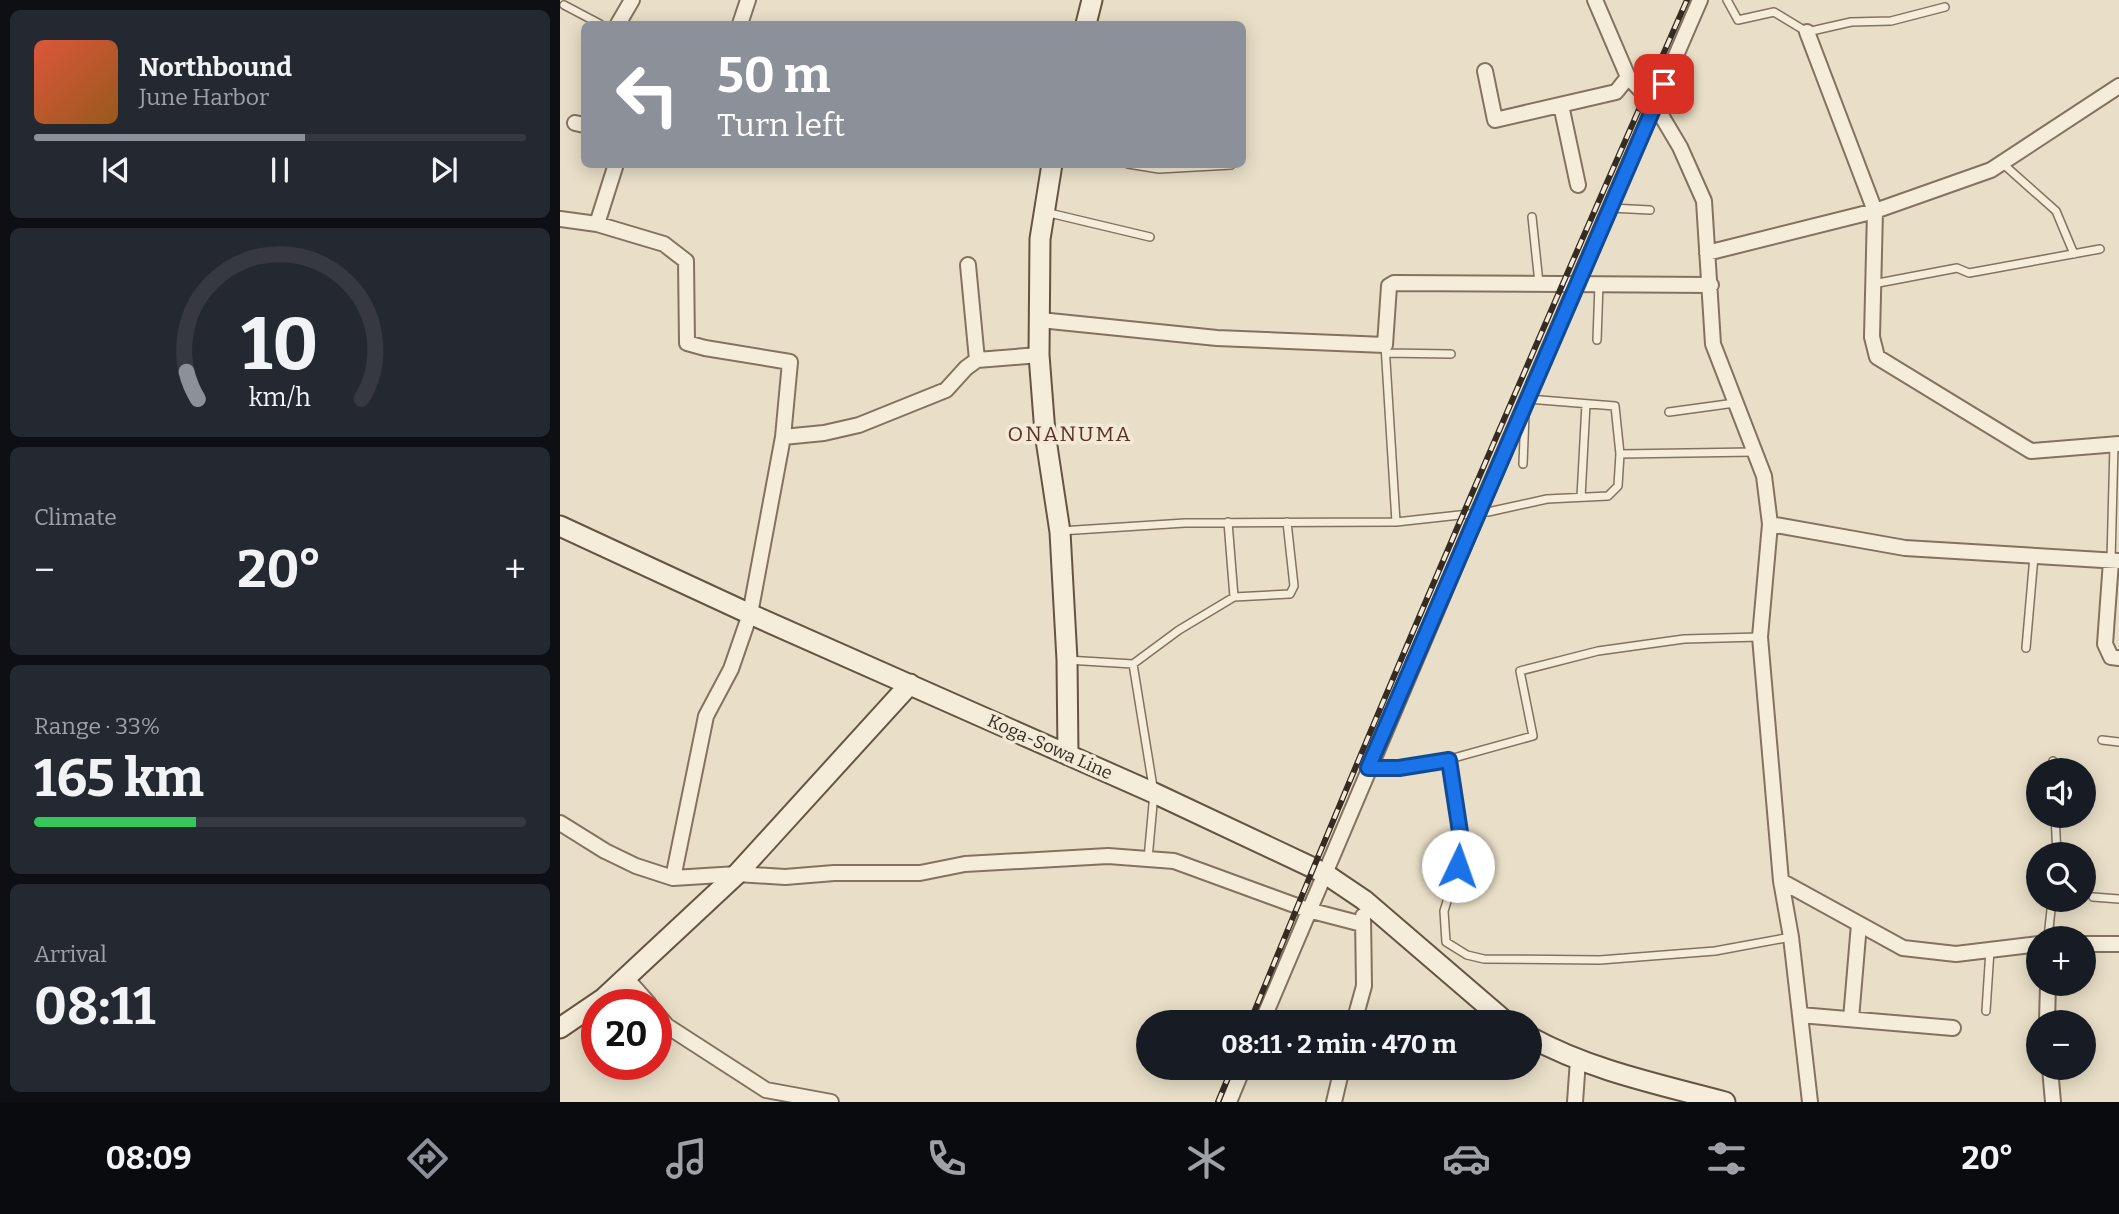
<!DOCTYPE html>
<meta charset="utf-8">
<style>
body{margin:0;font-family:Bitter,serif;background:#242831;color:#f1f3f6;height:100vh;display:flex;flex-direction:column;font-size:26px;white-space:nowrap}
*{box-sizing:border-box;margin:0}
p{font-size:23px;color:#9ea1a6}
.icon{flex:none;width:38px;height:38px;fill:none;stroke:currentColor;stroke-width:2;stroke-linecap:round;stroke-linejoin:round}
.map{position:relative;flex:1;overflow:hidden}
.details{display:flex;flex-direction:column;gap:10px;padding:10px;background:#0d0f14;width:560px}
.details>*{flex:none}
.top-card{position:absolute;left:21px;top:21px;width:665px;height:147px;border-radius:10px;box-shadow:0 4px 18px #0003;background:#8c9099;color:#fff;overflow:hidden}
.controls{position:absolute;left:1466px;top:758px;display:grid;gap:14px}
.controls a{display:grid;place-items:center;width:70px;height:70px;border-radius:50%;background:#171b24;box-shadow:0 4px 18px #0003;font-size:35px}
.speed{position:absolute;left:21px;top:989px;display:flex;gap:14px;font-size:35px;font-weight:700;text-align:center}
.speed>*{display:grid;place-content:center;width:91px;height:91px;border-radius:50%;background:#171b24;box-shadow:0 4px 18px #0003;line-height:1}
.speed .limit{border:10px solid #d22;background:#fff;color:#111}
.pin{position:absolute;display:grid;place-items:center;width:60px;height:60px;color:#fff;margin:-30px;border-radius:14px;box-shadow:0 4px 10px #0006}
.me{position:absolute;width:77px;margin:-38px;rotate:3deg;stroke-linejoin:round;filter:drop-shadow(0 0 5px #0008)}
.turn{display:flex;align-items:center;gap:24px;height:147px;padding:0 21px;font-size:32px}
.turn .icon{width:91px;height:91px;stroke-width:2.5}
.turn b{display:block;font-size:49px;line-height:60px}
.big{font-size:52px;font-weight:700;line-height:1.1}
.details .widget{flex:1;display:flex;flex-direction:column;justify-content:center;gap:10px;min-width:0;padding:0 24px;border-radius:10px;background:#242831}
.details .dial{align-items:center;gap:0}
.dial svg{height:182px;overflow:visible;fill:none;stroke:#363941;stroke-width:7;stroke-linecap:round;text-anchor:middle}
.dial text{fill:#f1f3f6;stroke:none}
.song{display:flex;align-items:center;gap:21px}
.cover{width:84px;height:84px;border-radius:10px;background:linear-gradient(135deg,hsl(10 70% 55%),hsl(30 70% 35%))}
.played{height:7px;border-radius:4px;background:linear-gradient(90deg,#8c9099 55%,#363941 55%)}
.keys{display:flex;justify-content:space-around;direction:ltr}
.heat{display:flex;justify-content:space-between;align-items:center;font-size:38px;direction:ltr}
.charge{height:10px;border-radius:5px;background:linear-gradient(90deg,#34c759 33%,#363941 0)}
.trip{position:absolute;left:576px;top:1010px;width:406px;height:70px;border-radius:35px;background:#171b24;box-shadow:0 4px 18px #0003;font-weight:700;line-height:70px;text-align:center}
.menu{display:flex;height:112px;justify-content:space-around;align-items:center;background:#090b0e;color:#9ea1a6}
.menu .icon{width:49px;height:49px}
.menu .on{color:#8c9099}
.menu b{font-size:32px;color:#f1f3f6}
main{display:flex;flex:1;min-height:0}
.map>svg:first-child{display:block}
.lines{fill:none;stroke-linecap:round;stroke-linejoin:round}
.lane-casing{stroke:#83725f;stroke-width:10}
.street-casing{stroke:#83725f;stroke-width:18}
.secondary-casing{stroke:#655442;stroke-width:23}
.lane{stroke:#f5edda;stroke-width:7}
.street{stroke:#f5edda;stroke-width:14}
.secondary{stroke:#f5edda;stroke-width:19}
.rail-casing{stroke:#352b21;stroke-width:6}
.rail{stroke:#f2ead6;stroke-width:3.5;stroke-dasharray:10;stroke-linecap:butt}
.route-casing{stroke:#114b97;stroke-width:18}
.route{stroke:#1a73e8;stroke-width:12}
.labels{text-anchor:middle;stroke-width:7;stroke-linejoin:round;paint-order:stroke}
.street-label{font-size:18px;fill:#352b21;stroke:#f2ead6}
.quarter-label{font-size:21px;letter-spacing:2px;fill:#5d3125;stroke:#f2ead6}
</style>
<main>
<section class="details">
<div class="widget">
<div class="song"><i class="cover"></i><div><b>Northbound</b><p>June Harbor</p></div></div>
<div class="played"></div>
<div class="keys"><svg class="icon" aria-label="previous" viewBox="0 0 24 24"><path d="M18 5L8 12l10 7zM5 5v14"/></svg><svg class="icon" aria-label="pause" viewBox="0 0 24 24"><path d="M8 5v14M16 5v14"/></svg><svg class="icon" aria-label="next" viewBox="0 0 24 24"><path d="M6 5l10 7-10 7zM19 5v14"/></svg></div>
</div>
<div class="widget dial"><svg viewBox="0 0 100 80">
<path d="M14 69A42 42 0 1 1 86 69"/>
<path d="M14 69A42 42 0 0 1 9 57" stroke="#8c9099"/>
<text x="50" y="56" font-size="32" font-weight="700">10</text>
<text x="50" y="72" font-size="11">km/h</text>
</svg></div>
<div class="widget"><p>Climate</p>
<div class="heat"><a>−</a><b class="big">20°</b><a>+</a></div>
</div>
<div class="widget"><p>Range · 33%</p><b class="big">165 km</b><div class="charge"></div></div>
<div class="widget"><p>Arrival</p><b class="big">08:11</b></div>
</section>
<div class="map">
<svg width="1559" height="1102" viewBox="0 0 1559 1102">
<rect width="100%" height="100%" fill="#e9dfc8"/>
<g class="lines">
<g class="lane-casing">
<path id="lane" d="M 1167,0 L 1178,20 L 1214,12 L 1247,32 L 1291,22 L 1331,21 L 1385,7
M 4,5 L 40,24
M 1442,163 L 1496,211 L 1514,254
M 568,164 L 599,169 L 671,165
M 1051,208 L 1090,210
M 485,212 L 590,237
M 972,217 L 979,283
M 1313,284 L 1397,268 L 1409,273 L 1540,249
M 1037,340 L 1039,284
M 825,345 L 836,522
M 826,353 L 891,354
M 1109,412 L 1175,403
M 1060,454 L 1194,452
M 963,464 L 965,414
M 1021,497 L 1026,404
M 928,512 L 987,499 L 1048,496 L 1058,486 L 1060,454 L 1055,406 L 968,399
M 668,522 L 674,597
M 500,531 L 625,523 L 836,522 L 918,513
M 1551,560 L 1554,445
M 1466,648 L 1474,556
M 507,660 L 573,664 L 619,630 L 674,597 L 730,594 L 734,586 L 727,522
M 573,664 L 594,793 L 588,859
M 1542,740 L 1559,742
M 889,760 L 900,832 L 898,866 L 884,911 L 886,942 L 907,955 L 924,959 L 1040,960 L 1155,951 L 1231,937
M 1493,761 L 1493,770
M 809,768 L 839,768 L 879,762 L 973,736 L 960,671 L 1038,651 L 1124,639 L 1199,637
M 1495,816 L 1497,854
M 1533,897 L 1559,899
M 1488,938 L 1492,900
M 1426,1011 L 1430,950"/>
</g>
<g class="street-casing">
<path id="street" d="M 1035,0 L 1068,77 L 1095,105 L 1120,147 L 1144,201 L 1153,344 L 1204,476 L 1210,524 L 1200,637 L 1221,881 L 1231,937 L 1250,1102
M 58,24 L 72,0
M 180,24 L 188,0
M 1247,32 L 1315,211 L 1312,337 L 1317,357 L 1471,451 L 1559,444
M 925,71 L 935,120 L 1056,92 L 1068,77
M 1001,105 L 1018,185
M 15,123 L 24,125
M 0,219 L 37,224 L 104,244 L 126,261 L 127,343 L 145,348 L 230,362 L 223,437 L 190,614 L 171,669 L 146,716 L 113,878
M 37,224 L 56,164
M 1147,253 L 1315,211 L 1431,170 L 1559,86
M 408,265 L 417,360
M 480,320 L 657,338 L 825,345 L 829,286 L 834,283 L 1151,285
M 223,437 L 264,433 L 299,425 L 386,390 L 406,368 L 417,360 L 479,355
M 1210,524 L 1345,548 L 1559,561
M 1551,561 L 1545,644 L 1551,657 L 1559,658
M 0,823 L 45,851 L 76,866 L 113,878 L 177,874 L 225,877 L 274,873 L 360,873 L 405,864 L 548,856 L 614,861 L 748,910 L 802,924
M 1221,881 L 1343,948 L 1396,954 L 1479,944
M 1524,944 L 1559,944
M 66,978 L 89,1004
M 96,1013 L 107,1026 L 206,1090 L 271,1102
M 1240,1015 L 1393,1028
M 1291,1019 L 1299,924
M 702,1022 L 918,513 L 1140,0
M 794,1022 L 804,986 L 803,916
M 1487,1022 L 1488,984
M 1490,1068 L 1493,1102
M 669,1102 L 683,1068
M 774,1102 L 782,1068
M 1015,1102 L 1018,1060"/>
</g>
<g class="secondary-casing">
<path id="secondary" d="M 526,24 L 532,0
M 492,164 L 480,239 L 479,355 L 485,433 L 500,532 L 507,660 L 508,755
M 0,526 L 190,614 L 594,793 L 764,873 L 804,900 L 946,1022
M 0,1028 L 44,998 L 177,874 L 350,684
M 970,1037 C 1030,1070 1098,1084 1165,1102"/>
</g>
<use href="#lane" class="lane"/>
<use href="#street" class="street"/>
<use href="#secondary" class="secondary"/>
<g class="rail-casing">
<path id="rail" d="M 690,1022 C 830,679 978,339 1127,0
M 658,1102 L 672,1068"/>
</g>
<use href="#rail" class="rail"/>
</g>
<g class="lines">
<g class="route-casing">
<path id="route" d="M 898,866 L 900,832 L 889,760 L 839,768 L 808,768 L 1104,84"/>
</g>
<use href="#route" class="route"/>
</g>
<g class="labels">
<g class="street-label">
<text transform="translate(490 747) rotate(24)" y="6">Koga-Sowa Line</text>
</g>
<g class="quarter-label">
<text x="510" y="441">ONANUMA</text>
</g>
</g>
</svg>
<div class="controls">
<a><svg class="icon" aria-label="sound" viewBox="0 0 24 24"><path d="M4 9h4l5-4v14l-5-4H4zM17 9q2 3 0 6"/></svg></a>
<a><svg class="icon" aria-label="search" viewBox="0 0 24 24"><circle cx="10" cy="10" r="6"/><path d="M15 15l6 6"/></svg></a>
<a>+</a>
<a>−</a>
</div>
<div class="speed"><div class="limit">20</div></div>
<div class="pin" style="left:1104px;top:84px;background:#d93025"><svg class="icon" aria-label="arrive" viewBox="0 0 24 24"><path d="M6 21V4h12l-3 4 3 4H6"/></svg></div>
<svg class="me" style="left:898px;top:866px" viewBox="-20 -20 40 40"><circle r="19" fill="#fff"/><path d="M0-13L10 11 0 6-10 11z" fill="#1a73e8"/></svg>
<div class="trip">08:11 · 2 min · 470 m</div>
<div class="top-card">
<div class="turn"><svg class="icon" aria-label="left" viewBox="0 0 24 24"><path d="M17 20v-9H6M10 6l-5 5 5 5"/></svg><div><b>50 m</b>Turn left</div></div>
</div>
</div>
</main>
<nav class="menu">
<b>08:09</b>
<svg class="icon on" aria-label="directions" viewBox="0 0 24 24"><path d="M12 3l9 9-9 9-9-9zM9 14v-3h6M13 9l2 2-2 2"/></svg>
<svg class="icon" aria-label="music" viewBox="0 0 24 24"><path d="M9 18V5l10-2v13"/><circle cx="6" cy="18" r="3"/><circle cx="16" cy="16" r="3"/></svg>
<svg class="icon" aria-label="phone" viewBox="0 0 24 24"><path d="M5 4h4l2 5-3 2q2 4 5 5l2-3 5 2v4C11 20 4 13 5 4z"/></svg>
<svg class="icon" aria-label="climate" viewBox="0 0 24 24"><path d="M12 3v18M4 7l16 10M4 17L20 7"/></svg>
<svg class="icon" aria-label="car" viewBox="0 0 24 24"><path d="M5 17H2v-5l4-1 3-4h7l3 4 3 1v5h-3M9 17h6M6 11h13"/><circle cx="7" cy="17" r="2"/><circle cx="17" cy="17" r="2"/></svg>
<svg class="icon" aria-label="filters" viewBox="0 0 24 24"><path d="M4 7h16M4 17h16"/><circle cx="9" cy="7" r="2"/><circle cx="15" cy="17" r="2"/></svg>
<b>20°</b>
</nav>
